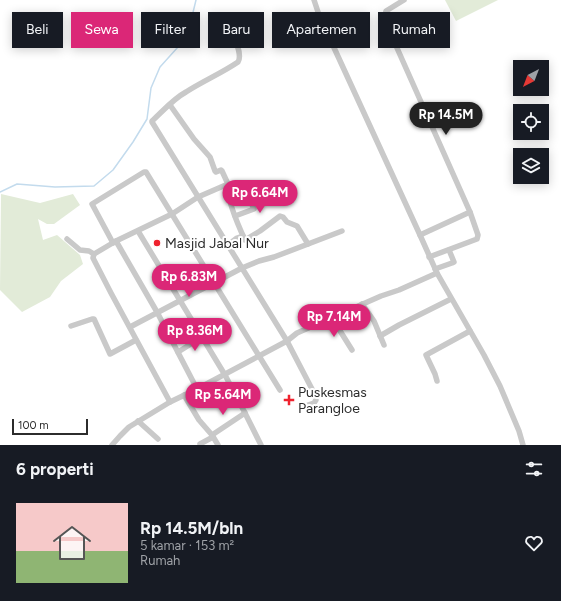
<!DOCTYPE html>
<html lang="id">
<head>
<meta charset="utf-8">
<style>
	:root { --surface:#171b24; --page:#20242c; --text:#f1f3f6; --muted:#9ea1a6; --line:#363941; --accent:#db2777 }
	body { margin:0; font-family:Figtree,sans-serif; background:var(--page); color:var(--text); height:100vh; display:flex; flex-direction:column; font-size:15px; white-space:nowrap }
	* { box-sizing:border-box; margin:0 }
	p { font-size:13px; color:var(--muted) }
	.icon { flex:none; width:22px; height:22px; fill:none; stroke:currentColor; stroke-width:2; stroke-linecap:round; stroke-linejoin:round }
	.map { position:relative; height:445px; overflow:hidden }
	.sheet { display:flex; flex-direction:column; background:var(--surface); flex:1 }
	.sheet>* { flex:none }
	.top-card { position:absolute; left:12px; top:12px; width:537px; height:36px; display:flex; gap:8px }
	.needle { width:26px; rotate:222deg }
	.fabs { position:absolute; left:513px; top:60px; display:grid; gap:8px }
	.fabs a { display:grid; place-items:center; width:36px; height:36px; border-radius:0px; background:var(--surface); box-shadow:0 2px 10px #0003; font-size:20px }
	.scale { position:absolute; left:12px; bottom:10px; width:76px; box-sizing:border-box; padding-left:4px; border:2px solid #2c2c2c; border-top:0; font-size:11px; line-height:14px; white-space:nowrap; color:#2c2c2c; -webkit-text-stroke:3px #fff; paint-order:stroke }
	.price { position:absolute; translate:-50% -34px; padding:0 9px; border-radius:14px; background:var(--accent); color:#fff; font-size:13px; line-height:26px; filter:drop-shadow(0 1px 2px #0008) }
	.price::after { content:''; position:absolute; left:50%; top:24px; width:12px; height:9px; margin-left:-6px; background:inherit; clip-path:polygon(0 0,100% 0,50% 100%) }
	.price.active { background:#222; color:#fff }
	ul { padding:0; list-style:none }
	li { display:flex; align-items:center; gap:12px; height:100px; padding:0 16px }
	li+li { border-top:1px solid var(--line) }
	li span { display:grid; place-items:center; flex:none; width:112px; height:80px; border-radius:0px; color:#555 }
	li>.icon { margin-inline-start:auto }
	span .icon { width:48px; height:48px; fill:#fffc; stroke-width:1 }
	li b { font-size:17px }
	h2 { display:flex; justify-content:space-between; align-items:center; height:48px; padding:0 16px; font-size:17px }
	.pill { padding:0 14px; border-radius:0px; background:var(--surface); box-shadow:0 2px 10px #0003; font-size:14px; line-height:36px }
	.pill.active { background:var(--accent); color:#fff }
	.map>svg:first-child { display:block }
	.green { fill:#e2ebd8 }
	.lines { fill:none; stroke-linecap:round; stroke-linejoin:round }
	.stream { stroke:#c3dbed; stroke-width:1.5 }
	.street { stroke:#c9c9c9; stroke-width:5.5 }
	.poi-dot { fill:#ef222e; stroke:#fff; stroke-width:1.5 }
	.labels { text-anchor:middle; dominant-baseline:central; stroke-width:4; stroke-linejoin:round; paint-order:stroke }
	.poi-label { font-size:14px; fill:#2c2c2c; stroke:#fff; text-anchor:start }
</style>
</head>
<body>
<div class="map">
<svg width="561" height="445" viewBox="0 0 561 445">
	<rect width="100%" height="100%" fill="#fff"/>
	<g class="green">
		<path d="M445,0H498L456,21Z"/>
		<path d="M1,194L40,203L73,194L80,205L54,224H47L38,219L43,240L57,235L80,255L83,264L61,281L50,297L22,312L0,290Z"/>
	</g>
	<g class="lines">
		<path class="stream" d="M0,192L17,184L55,187L94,186L113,170L133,142L147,119L151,88L160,67L187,37L196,0"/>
		<g class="street">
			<path d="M314,0L319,15L420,235L437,273L484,355L500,386L519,431L523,445"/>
			<path d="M404,0L386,11L385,16V21L470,212L420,235"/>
			<path d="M226,20C230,29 244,53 238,62C222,73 203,81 186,92C173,99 163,111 152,121V122L287,341L313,391L316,400L314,403L305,406"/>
			<path d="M170,105L194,139L210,157L215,171L216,172L221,170L222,171L228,184"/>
			<path d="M231,204L248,196L258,188"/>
			<path d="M235,216L254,209L248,196"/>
			<path d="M138,231L225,375L245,413L261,445"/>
			<path d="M67,239L80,250L89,251L94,254"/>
			<path d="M116,241L157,312L197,389"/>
			<path d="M113,243L92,204L144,172H146L280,390"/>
			<path d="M228,245L237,238L243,236"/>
			<path d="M429,257L477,239L478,235L470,212"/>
			<path d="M435,269L452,263L454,262L449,250"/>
			<path d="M362,304L374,321L384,345"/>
			<path d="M332,318L352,350"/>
			<path d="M71,326L92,319H94L110,354L136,340"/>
			<path d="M130,327L242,268L259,261L274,257L342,231"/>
			<path d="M380,336L399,325L451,299"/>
			<path d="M178,352L202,337"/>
			<path d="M437,381L435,374L426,355L470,331"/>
			<path d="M184,395L199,420L212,435L218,445"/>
			<path d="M170,402L111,293L93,258L94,254L116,241L172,214L198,197L228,184C226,197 239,227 245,240L260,231L280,216L283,217L287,222L297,226L308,244"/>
			<path d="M138,421L158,439"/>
			<path d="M212,435L245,413"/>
			<path d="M200,444L213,437"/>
			<path d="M112,445L120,436L129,427L170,402L197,389L287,341L297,333L381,296L399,290L437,273"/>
		</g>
	</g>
	<g class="poi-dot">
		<circle cx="157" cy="243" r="4"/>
		<path d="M287 394h4v4h4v4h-4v4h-4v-4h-4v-4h4z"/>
	</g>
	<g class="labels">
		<g class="poi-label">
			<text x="165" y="243">Masjid Jabal Nur</text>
			<text x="298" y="392">Puskesmas<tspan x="298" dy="16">Parangloe</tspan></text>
		</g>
	</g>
</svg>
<div class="fabs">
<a><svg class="needle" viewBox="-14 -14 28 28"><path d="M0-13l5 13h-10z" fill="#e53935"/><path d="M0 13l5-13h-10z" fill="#9ea1a6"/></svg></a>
<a><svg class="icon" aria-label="locate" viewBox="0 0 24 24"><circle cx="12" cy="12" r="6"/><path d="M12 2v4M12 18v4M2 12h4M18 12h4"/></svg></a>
<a><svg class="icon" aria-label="layers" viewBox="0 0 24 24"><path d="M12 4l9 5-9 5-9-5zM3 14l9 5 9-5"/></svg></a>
</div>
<div class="scale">100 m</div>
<b class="price active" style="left:446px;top:136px">Rp 14.5M</b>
<b class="price" style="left:260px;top:214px">Rp 6.64M</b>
<b class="price" style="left:189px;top:298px">Rp 6.83M</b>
<b class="price" style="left:334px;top:338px">Rp 7.14M</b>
<b class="price" style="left:195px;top:352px">Rp 8.36M</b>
<b class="price" style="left:223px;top:416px">Rp 5.64M</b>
<div class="top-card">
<a class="pill">Beli</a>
<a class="pill active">Sewa</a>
<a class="pill">Filter</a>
<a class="pill">Baru</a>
<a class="pill">Apartemen</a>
<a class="pill">Rumah</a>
</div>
</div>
<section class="sheet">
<h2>6 properti<svg class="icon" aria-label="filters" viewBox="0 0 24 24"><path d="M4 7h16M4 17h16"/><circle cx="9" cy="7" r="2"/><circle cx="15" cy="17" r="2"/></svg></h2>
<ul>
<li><span style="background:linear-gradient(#f6c9c9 60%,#8fb573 0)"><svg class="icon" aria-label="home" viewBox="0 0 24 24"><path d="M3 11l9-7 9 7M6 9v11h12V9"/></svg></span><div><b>Rp 14.5M/bln</b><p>5 kamar · 153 m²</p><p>Rumah</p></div><svg class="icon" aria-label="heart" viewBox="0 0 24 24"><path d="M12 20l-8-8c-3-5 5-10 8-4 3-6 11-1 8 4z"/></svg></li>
</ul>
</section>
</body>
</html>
